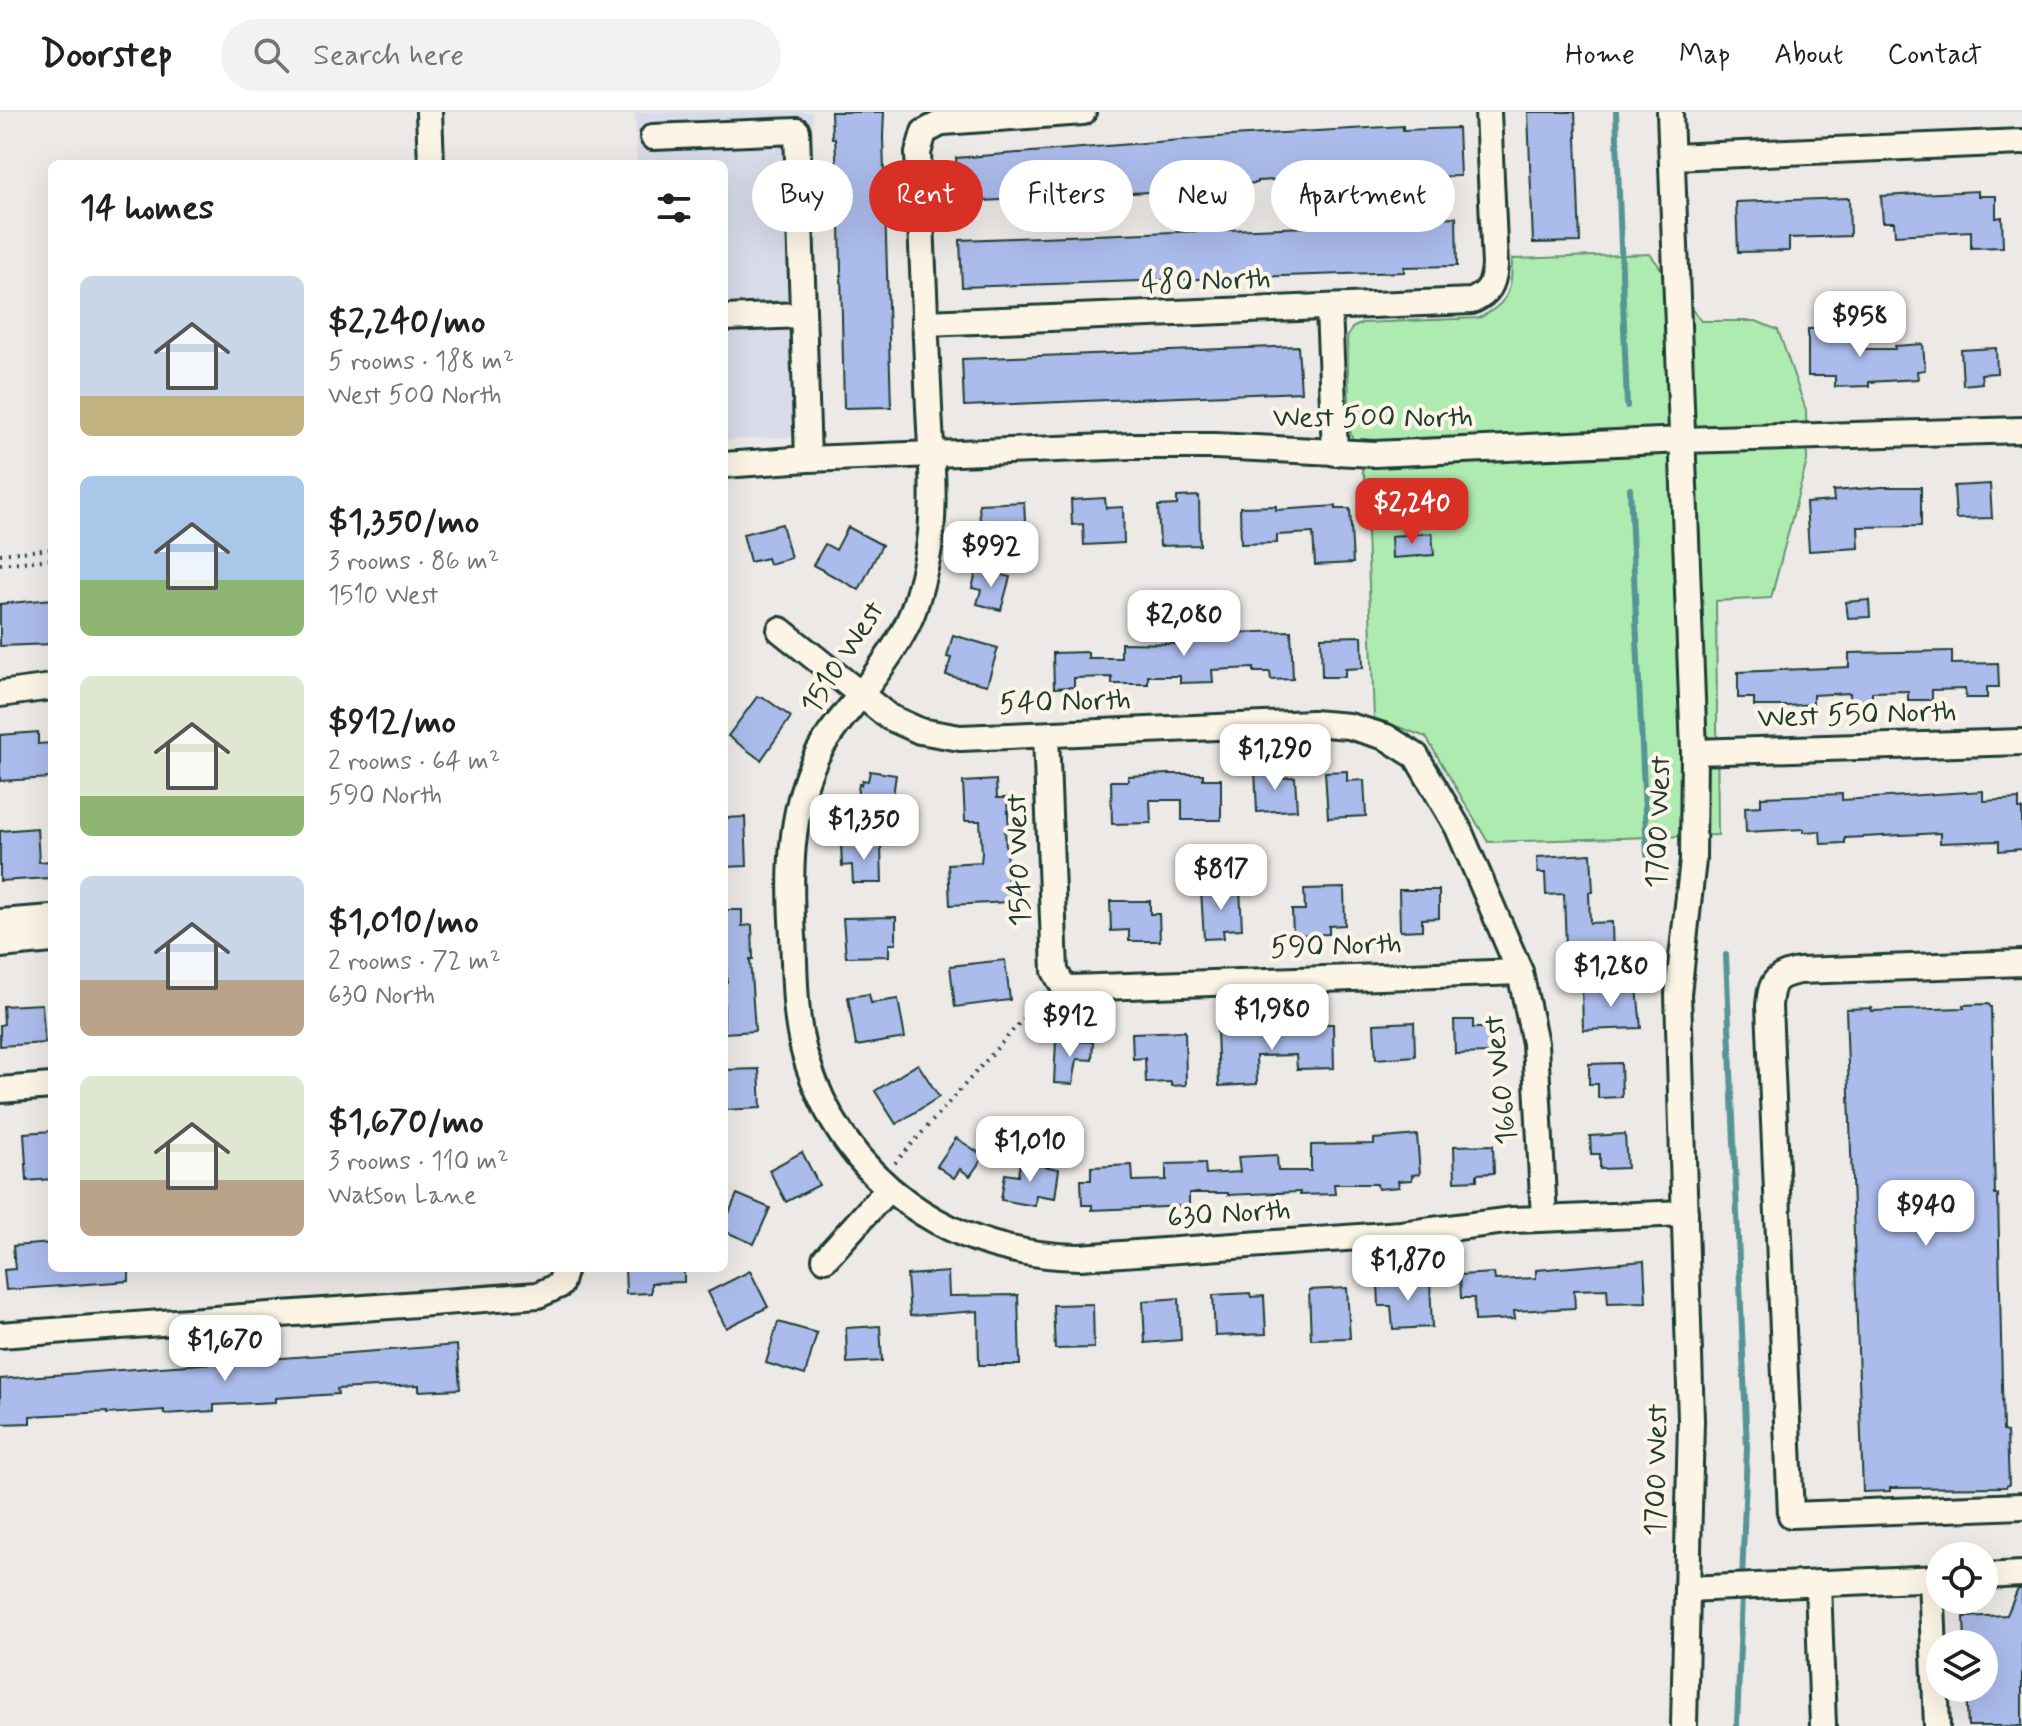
<!DOCTYPE html>
<html lang="en">
<head>
<meta charset="utf-8">
<style>
	:root { --surface:#fff; --page:#f2f2f2; --text:#202124; --muted:#757577; --line:#e0e0e0; --accent:#d93025 }
	body { margin:0; font-family:Mynerve,sans-serif; background:var(--page); color:var(--text); height:100vh; display:flex; flex-direction:column; font-size:30px; white-space:nowrap }
	* { box-sizing:border-box; margin:0 }
	p { font-size:26px; color:var(--muted) }
	.icon { flex:none; width:44px; height:44px; fill:none; stroke:currentColor; stroke-width:2; stroke-linecap:round; stroke-linejoin:round }
	.map { position:relative; flex:1; overflow:hidden }
	.panel { position:absolute; left:48px; top:48px; width:680px; height:1112px; display:flex; flex-direction:column; background:var(--surface); border-radius:12px; box-shadow:0 8px 32px #0002 }
	.panel>* { flex:none }
	.banner { position:absolute; left:752px; top:48px; width:760px; height:72px; display:flex; gap:16px }
	.tools { position:absolute; left:1926px; top:1430px; display:grid; gap:16px }
	.tools a { display:grid; place-items:center; width:72px; height:72px; border-radius:50%; background:var(--surface); box-shadow:0 8px 32px #0002; font-size:40px }
	.price { position:absolute; translate:-50% -68px; padding:0 18px; border-radius:16px; background:#fff; color:#222; font-size:26px; line-height:52px; filter:drop-shadow(0 2px 4px #0008) }
	.price::after { content:''; position:absolute; left:50%; top:48px; width:24px; height:18px; margin-left:-12px; background:inherit; clip-path:polygon(0 0,100% 0,50% 100%) }
	.price.on { background:var(--accent); color:#fff }
	ul { padding:0; list-style:none }
	li { display:flex; align-items:center; gap:24px; height:200px; padding:0 32px }
	li span { display:grid; place-items:center; flex:none; width:224px; height:160px; border-radius:12px; color:#555 }
	li>.icon { margin-inline-start:auto }
	span .icon { width:96px; height:96px; fill:#fffc; stroke-width:1 }
	li b { font-size:34px }
	h2 { display:flex; justify-content:space-between; align-items:center; height:96px; padding:0 32px; font-size:34px }
	.pill { padding:0 28px; border-radius:36px; background:var(--surface); box-shadow:0 8px 32px #0002; font-size:28px; line-height:72px }
	.pill.on { background:var(--accent); color:#fff }
	header { display:flex; align-items:center; gap:48px; box-sizing:border-box; height:112px; padding:0 40px; background:var(--surface); border-bottom:2px solid var(--line) }
	header strong { font-size:38px }
	nav { display:flex; gap:44px; margin-inline-start:auto; font-size:28px }
	.search { width:560px; height:72px; background:var(--page); display:flex; align-items:center; gap:20px; box-sizing:border-box; padding:0 28px; border-radius:44px; color:var(--muted); font-size:30px }
	.map>svg:first-child { display:block }
	.built { fill:#d8dbe8 }
	.green { fill:#aeebb1; stroke:#669472; stroke-width:2 }
	.lines { fill:none; stroke-linecap:round; stroke-linejoin:round }
	.stream { stroke:#579495; stroke-width:6 }
	.building { fill:#abbbeb; stroke:#1f3d34; stroke-width:2 }
	.minor-casing { stroke:#1f3d34; stroke-width:30 }
	.path { stroke:#1f3d34; stroke-width:4; stroke-dasharray:2 6; stroke-linecap:butt }
	.minor { stroke:#fcf5e5; stroke-width:24 }
	.labels { text-anchor:middle; dominant-baseline:central; stroke-width:8; stroke-linejoin:round; paint-order:stroke }
	.street-label { font-size:30px; fill:#1f3d34; stroke:#fcf5e5 }
</style>
</head>
<body>
<header>
<strong>Doorstep</strong>
<div class="search"><svg class="icon" aria-label="search" viewBox="0 0 24 24"><circle cx="10" cy="10" r="6"/><path d="M15 15l6 6"/></svg>Search here</div>
<nav><a>Home</a><a>Map</a><a>About</a><a>Contact</a></nav>
</header>
<div class="map">
<svg width="2022" height="1614" viewBox="0 0 2022 1614">
	<rect width="100%" height="100%" fill="#ece9e6"/>
	<filter id="ink" filterUnits="userSpaceOnUse"><feTurbulence type="fractalNoise" baseFrequency=".0125" numOctaves="2"/><feDisplacementMap in="SourceGraphic" scale="16" xChannelSelector="R" yChannelSelector="G"/><feConvolveMatrix kernelMatrix="1 2 1 2 8 2 1 2 1" color-interpolation-filters="sRGB"/></filter>
	<g filter="url(#ink)">
		<path class="built" d="M635,0H812L822,323L724,328V52H637Z"/>
		<path class="green" d="M1650,142L1701,209H1756L1778,218L1806,298L1807,349L1771,486L1716,489L1718,723L1488,730L1426,625L1374,606L1365,367L1350,319L1347,226L1352,216L1362,211L1479,206C1509,191 1512,179 1512,147Z"/>
		<g class="lines">
			<g class="stream">
				<path d="M1616,0L1627,294"/>
				<path d="M1630,377L1647,743"/>
				<path d="M1726,843L1747,1336L1742,1470"/>
				<path d="M1737,1614L1742,1482"/>
			</g>
		</g>
		<g class="building">
			<path d="M831,0H884L883,25L891,295L844,296L840,115L835,26H832Z"/>
			<path d="M1528,0H1575L1580,130L1533,131Z"/>
			<path d="M1403,14V18L1458,16L1460,64L1420,65V60L1257,69V71L1168,76V79L983,89V93L959,95L956,46L1231,24Z"/>
			<path d="M1978,79V84H1996V106L2002,105L2003,135L1971,136V119L1895,123L1894,110H1883L1881,84Z"/>
			<path d="M1849,86L1850,124L1789,126V139L1738,140L1736,90Z"/>
			<path d="M1456,105L1457,154L1404,155V160L962,175L960,128L1418,111V106Z"/>
			<path d="M1856,216V237H1895V234L1923,232L1925,258L1917,259L1918,267L1869,270V274L1835,275V264H1808V217Z"/>
			<path d="M1298,234L1301,280L964,294L962,247Z"/>
			<path d="M1996,236L1997,261L1981,262L1982,271L1963,273L1961,238Z"/>
			<path d="M1990,372L1992,406L1956,407L1954,374Z"/>
			<path d="M1882,375H1921V414L1858,415L1859,436L1809,439L1806,391L1834,389L1833,379Z"/>
			<path d="M1199,384L1200,433L1160,434L1158,394L1177,393V385Z"/>
			<path d="M1105,386L1106,396L1123,395L1124,431L1084,433L1083,412L1072,413L1071,388Z"/>
			<path d="M1024,390L1026,427L988,429L987,409H980L979,392Z"/>
			<path d="M1276,394V398L1336,394V397H1350L1353,451L1315,453L1313,421L1277,423V431L1241,432L1240,395Z"/>
			<path d="M782,412L791,446L769,452L767,446L750,450L743,422Z"/>
			<path d="M848,415L882,433L859,478L813,453L825,432L836,438Z"/>
			<path d="M1432,421L1434,443L1392,446L1391,424Z"/>
			<path d="M977,457L1010,465L1001,498L977,492L981,478L972,476Z"/>
			<path d="M52,487V532L0,534V492Z"/>
			<path d="M1869,488L1870,505L1848,506L1846,490Z"/>
			<path d="M1229,513V521L1291,519L1293,567L1271,568L1270,560H1254V556L1212,558L1213,570L1180,571V564H1148V572H1112V565L1074,566V575L1054,576L1053,541L1088,540V546H1121V531L1189,532V514Z"/>
			<path d="M953,523L998,536L987,573L946,563L951,546L947,545Z"/>
			<path d="M1362,524L1363,556L1345,557V565H1322L1321,525Z"/>
			<path d="M1952,539V552L1998,551L1999,575H1987V586H1966L1965,577L1932,578V588H1908V579L1872,580V590L1850,591V581L1813,583V592L1787,594H1754V586H1738V560L1849,555V541Z"/>
			<path d="M757,585H763L791,605L761,648L728,624Z"/>
			<path d="M38,620V632L52,631V666L0,669V623Z"/>
			<path d="M1277,657L1278,666L1295,665L1297,698L1257,700L1255,658Z"/>
			<path d="M870,659L896,663L891,697L856,692L859,672L861,673L862,668L868,669Z"/>
			<path d="M1347,659V669L1364,668L1366,704L1328,706L1325,660Z"/>
			<path d="M1168,662H1203V667H1221V708H1182V688H1150L1151,711L1112,712L1111,669H1128V664Z"/>
			<path d="M996,668L997,686H1007L1009,718H1005L1009,790L950,793L948,752L981,750L982,741L980,709H965L963,670Z"/>
			<path d="M1983,679V689L2019,687V697H2022V737L1999,739V729L1940,731V721L1845,726V731L1821,732L1820,719L1804,720V717L1746,720L1745,695L1761,694V685L1842,682V688Z"/>
			<path d="M745,705L747,754L724,755V706Z"/>
			<path d="M37,716L39,750L49,749L50,766L0,769V719Z"/>
			<path d="M881,732L882,771H853L852,753L842,754L841,733Z"/>
			<path d="M1591,742L1593,780H1589L1590,811L1612,810L1613,848L1570,849V834H1566L1564,782L1546,783L1545,761H1538L1537,745Z"/>
			<path d="M1240,776L1242,817L1223,818L1224,826L1204,827L1201,779Z"/>
			<path d="M1344,776L1345,813L1329,814V822L1293,823L1292,798H1305L1304,777Z"/>
			<path d="M1399,778H1439V806L1422,807V818L1400,819Z"/>
			<path d="M1110,789H1150V802H1159L1160,829H1129V818L1111,819Z"/>
			<path d="M724,798H742V814L752,813L753,847H750L755,919L724,921V871L727,870Z"/>
			<path d="M896,805V832H889V844L846,845L843,806Z"/>
			<path d="M1005,848L1010,888L955,895L950,854Z"/>
			<path d="M1637,876L1641,916L1583,918L1582,878Z"/>
			<path d="M869,882L871,891L898,887L905,926L856,934L848,885Z"/>
			<path d="M42,892L45,931L0,934V913L4,912L3,894Z"/>
			<path d="M1988,892L1991,895L1995,1083H1998L2003,1319L2007,1320L2009,1372L2006,1375L1890,1376V1379L1863,1380L1846,897L1872,896L1871,899L1964,896L1963,893Z"/>
			<path d="M1454,908H1473V916H1489L1490,941L1455,942Z"/>
			<path d="M1414,910L1415,944L1376,947L1374,912Z"/>
			<path d="M1314,912H1333L1334,956L1297,957L1296,943L1256,944L1257,972L1219,974L1217,917L1237,916V924L1314,918Z"/>
			<path d="M1185,919L1186,973L1171,974V970L1146,971L1145,946L1133,947L1132,921Z"/>
			<path d="M1056,928L1093,930L1092,948L1077,947L1073,972L1054,971Z"/>
			<path d="M1621,951L1622,985L1598,986V972H1589V952Z"/>
			<path d="M918,952L939,985L896,1012L875,979Z"/>
			<path d="M759,957L761,996L724,998V958Z"/>
			<path d="M52,1019V1067L27,1069L24,1021Z"/>
			<path d="M1625,1022L1627,1056L1600,1057V1042H1591L1590,1024Z"/>
			<path d="M1417,1023L1420,1062L1412,1063V1068L1398,1069L1399,1075L1378,1077L1377,1072H1334L1335,1082L1300,1083V1080L1228,1083V1081H1189V1094L1092,1098V1093H1082L1081,1068H1091V1055L1132,1053L1133,1069L1166,1068V1052L1205,1051L1206,1062L1240,1060L1238,1045L1277,1043L1278,1059H1311V1033L1374,1032V1027Z"/>
			<path d="M956,1026L984,1044L970,1064L960,1057L954,1066L937,1054Z"/>
			<path d="M1493,1033L1494,1061L1477,1062V1068L1455,1069L1454,1034Z"/>
			<path d="M802,1040L819,1073L786,1090L769,1058Z"/>
			<path d="M1020,1050L1059,1057L1055,1086L1036,1083L1035,1094L1001,1088L1005,1062L1018,1064Z"/>
			<path d="M737,1082L770,1096L754,1132L724,1119V1113Z"/>
			<path d="M52,1131V1156H129V1169L6,1178L4,1158L15,1157L13,1134Z"/>
			<path d="M1644,1149L1646,1190L1608,1191L1607,1177L1574,1178L1575,1196L1514,1199L1515,1207L1475,1209L1474,1186H1461L1460,1163L1494,1161L1495,1168L1536,1166V1158Z"/>
			<path d="M625,1156H684V1170L651,1171V1181L626,1182Z"/>
			<path d="M750,1159L768,1195L726,1216L708,1180Z"/>
			<path d="M948,1160L949,1184L1018,1183L1020,1253H979L978,1199L910,1204L907,1163Z"/>
			<path d="M1430,1168L1432,1215L1393,1217L1391,1194H1379L1378,1171Z"/>
			<path d="M1347,1176L1350,1226L1311,1227L1309,1178Z"/>
			<path d="M1250,1181L1251,1185L1264,1184L1266,1222L1215,1224L1213,1183Z"/>
			<path d="M1179,1186L1181,1228L1145,1231L1143,1189Z"/>
			<path d="M1093,1192L1094,1236L1055,1237L1053,1193Z"/>
			<path d="M778,1210L817,1221L805,1263L766,1251Z"/>
			<path d="M880,1214L882,1249L847,1251L846,1216Z"/>
			<path d="M457,1233L460,1277L419,1279V1273L337,1277L338,1282L275,1286V1290L214,1293V1299L164,1302V1298L107,1302V1300L30,1304V1311L0,1312V1267Z"/>
			<path d="M2018,1477H2022V1614H1968L1966,1576H1984V1532H1965L1964,1505L2007,1503Z"/>
		</g>
		<g class="lines">
			<defs>
				<g id="minor">
					<path d="M429,0L431,52"/>
					<path d="M1083,0L943,10L924,20L918,41C922,126 925,211 929,296C931,342 937,403 927,447C923,465 918,487 911,504C900,531 879,558 862,581C846,602 827,622 816,645C789,700 789,766 793,825C795,864 794,905 805,943C843,1070 949,1143 1080,1145L1401,1122L1513,1108L1685,1101"/>
					<path d="M1670,0L1694,640L1693,748L1678,882L1691,1308L1684,1614"/>
					<path d="M653,25L797,19L808,347"/>
					<path d="M1672,45L2022,30"/>
					<path d="M1329,197L1335,341"/>
					<path d="M724,206L802,203"/>
					<path d="M925,211L1472,189C1489,181 1493,173 1495,154L1488,0"/>
					<path d="M724,353L808,347L1132,334H1215L1374,342L1683,328L2022,318"/>
					<path d="M780,518L889,605L920,619L960,626L1312,611L1349,614L1386,625L1416,644L1458,716L1520,860L1535,931L1544,1106"/>
					<path d="M0,582L52,575"/>
					<path d="M1046,623L1055,859L1063,874L1071,876L1520,860"/>
					<path d="M1694,640L2022,630"/>
					<path d="M0,810L52,806"/>
					<path d="M0,833L52,828"/>
					<path d="M2022,851L1799,859C1774,864 1771,870 1769,894L1791,1403L2022,1394"/>
					<path d="M0,978L52,974"/>
					<path d="M825,1147L888,1077"/>
					<path d="M0,1223L538,1183L560,1173L565,1156"/>
					<path d="M1984,1464L2022,1462"/>
					<path d="M1931,1466L1937,1614"/>
					<path d="M1818,1471L1823,1614"/>
					<path d="M1687,1477L1940,1466"/>
				</g>
			</defs>
			<use href="#minor" class="minor-casing"/>
			<g class="path">
				<path d="M0,442L52,437"/>
				<path d="M0,452L52,447"/>
				<path d="M895,1051L1040,888"/>
			</g>
			<use href="#minor" class="minor"/>
		</g>
	</g>
	<g class="labels">
		<g class="street-label">
			<text transform="translate(1206 169) rotate(-2)">480 North</text>
			<text x="1373" y="305">West 500 North</text>
			<text transform="translate(843 546) rotate(-57)">1510 West</text>
			<text transform="translate(1065 590) rotate(-2)">540 North</text>
			<text transform="translate(1857 603) rotate(-2)">West 550 North</text>
			<text transform="translate(1659 710) rotate(-88)">1700 West</text>
			<text transform="translate(1019 748) rotate(-92)">1540 West</text>
			<text transform="translate(1336 834) rotate(-2)">590 North</text>
			<text transform="translate(1501 968) rotate(-96)">1660 West</text>
			<text transform="translate(1229 1102) rotate(-4)">630 North</text>
			<text transform="translate(1657 1358) rotate(-89)">1700 West</text>
		</g>
	</g>
</svg>
<div class="tools">
<a><svg class="icon" aria-label="locate" viewBox="0 0 24 24"><circle cx="12" cy="12" r="6"/><path d="M12 2v4M12 18v4M2 12h4M18 12h4"/></svg></a>
<a><svg class="icon" aria-label="layers" viewBox="0 0 24 24"><path d="M12 4l9 5-9 5-9-5zM3 14l9 5 9-5"/></svg></a>
</div>
<b class="price" style="left:1860px;top:247px">$958</b>
<b class="price on" style="left:1412px;top:434px">$2,240</b>
<b class="price" style="left:991px;top:477px">$992</b>
<b class="price" style="left:1184px;top:546px">$2,080</b>
<b class="price" style="left:1275px;top:680px">$1,290</b>
<b class="price" style="left:864px;top:750px">$1,350</b>
<b class="price" style="left:1221px;top:800px">$817</b>
<b class="price" style="left:1611px;top:897px">$1,280</b>
<b class="price" style="left:1272px;top:940px">$1,980</b>
<b class="price" style="left:1070px;top:947px">$912</b>
<b class="price" style="left:1030px;top:1072px">$1,010</b>
<b class="price" style="left:1926px;top:1136px">$940</b>
<b class="price" style="left:1408px;top:1191px">$1,870</b>
<b class="price" style="left:225px;top:1271px">$1,670</b>
<div class="banner">
<a class="pill">Buy</a>
<a class="pill on">Rent</a>
<a class="pill">Filters</a>
<a class="pill">New</a>
<a class="pill">Apartment</a>
</div>
<section class="panel">
<h2>14 homes<svg class="icon" aria-label="filters" viewBox="0 0 24 24"><path d="M4 7h16M4 17h16"/><circle cx="9" cy="7" r="2"/><circle cx="15" cy="17" r="2"/></svg></h2>
<ul>
<li><span style="background:linear-gradient(#c9d6e8 75%,#c2b280 0)"><svg class="icon" aria-label="home" viewBox="0 0 24 24"><path d="M3 11l9-7 9 7M6 9v11h12V9"/></svg></span><div><b>$2,240/mo</b><p>5 rooms · 188 m²</p><p>West 500 North</p></div></li>
<li><span style="background:linear-gradient(#a9c7e8 65%,#8fb573 0)"><svg class="icon" aria-label="home" viewBox="0 0 24 24"><path d="M3 11l9-7 9 7M6 9v11h12V9"/></svg></span><div><b>$1,350/mo</b><p>3 rooms · 86 m²</p><p>1510 West</p></div></li>
<li><span style="background:linear-gradient(#dfe7d0 75%,#8fb573 0)"><svg class="icon" aria-label="home" viewBox="0 0 24 24"><path d="M3 11l9-7 9 7M6 9v11h12V9"/></svg></span><div><b>$912/mo</b><p>2 rooms · 64 m²</p><p>590 North</p></div></li>
<li><span style="background:linear-gradient(#c9d6e8 65%,#b9a48a 0)"><svg class="icon" aria-label="home" viewBox="0 0 24 24"><path d="M3 11l9-7 9 7M6 9v11h12V9"/></svg></span><div><b>$1,010/mo</b><p>2 rooms · 72 m²</p><p>630 North</p></div></li>
<li><span style="background:linear-gradient(#dfe7d0 65%,#b9a48a 0)"><svg class="icon" aria-label="home" viewBox="0 0 24 24"><path d="M3 11l9-7 9 7M6 9v11h12V9"/></svg></span><div><b>$1,670/mo</b><p>3 rooms · 110 m²</p><p>Watson Lane</p></div></li>
</ul>
</section>
</div>
</body>
</html>
